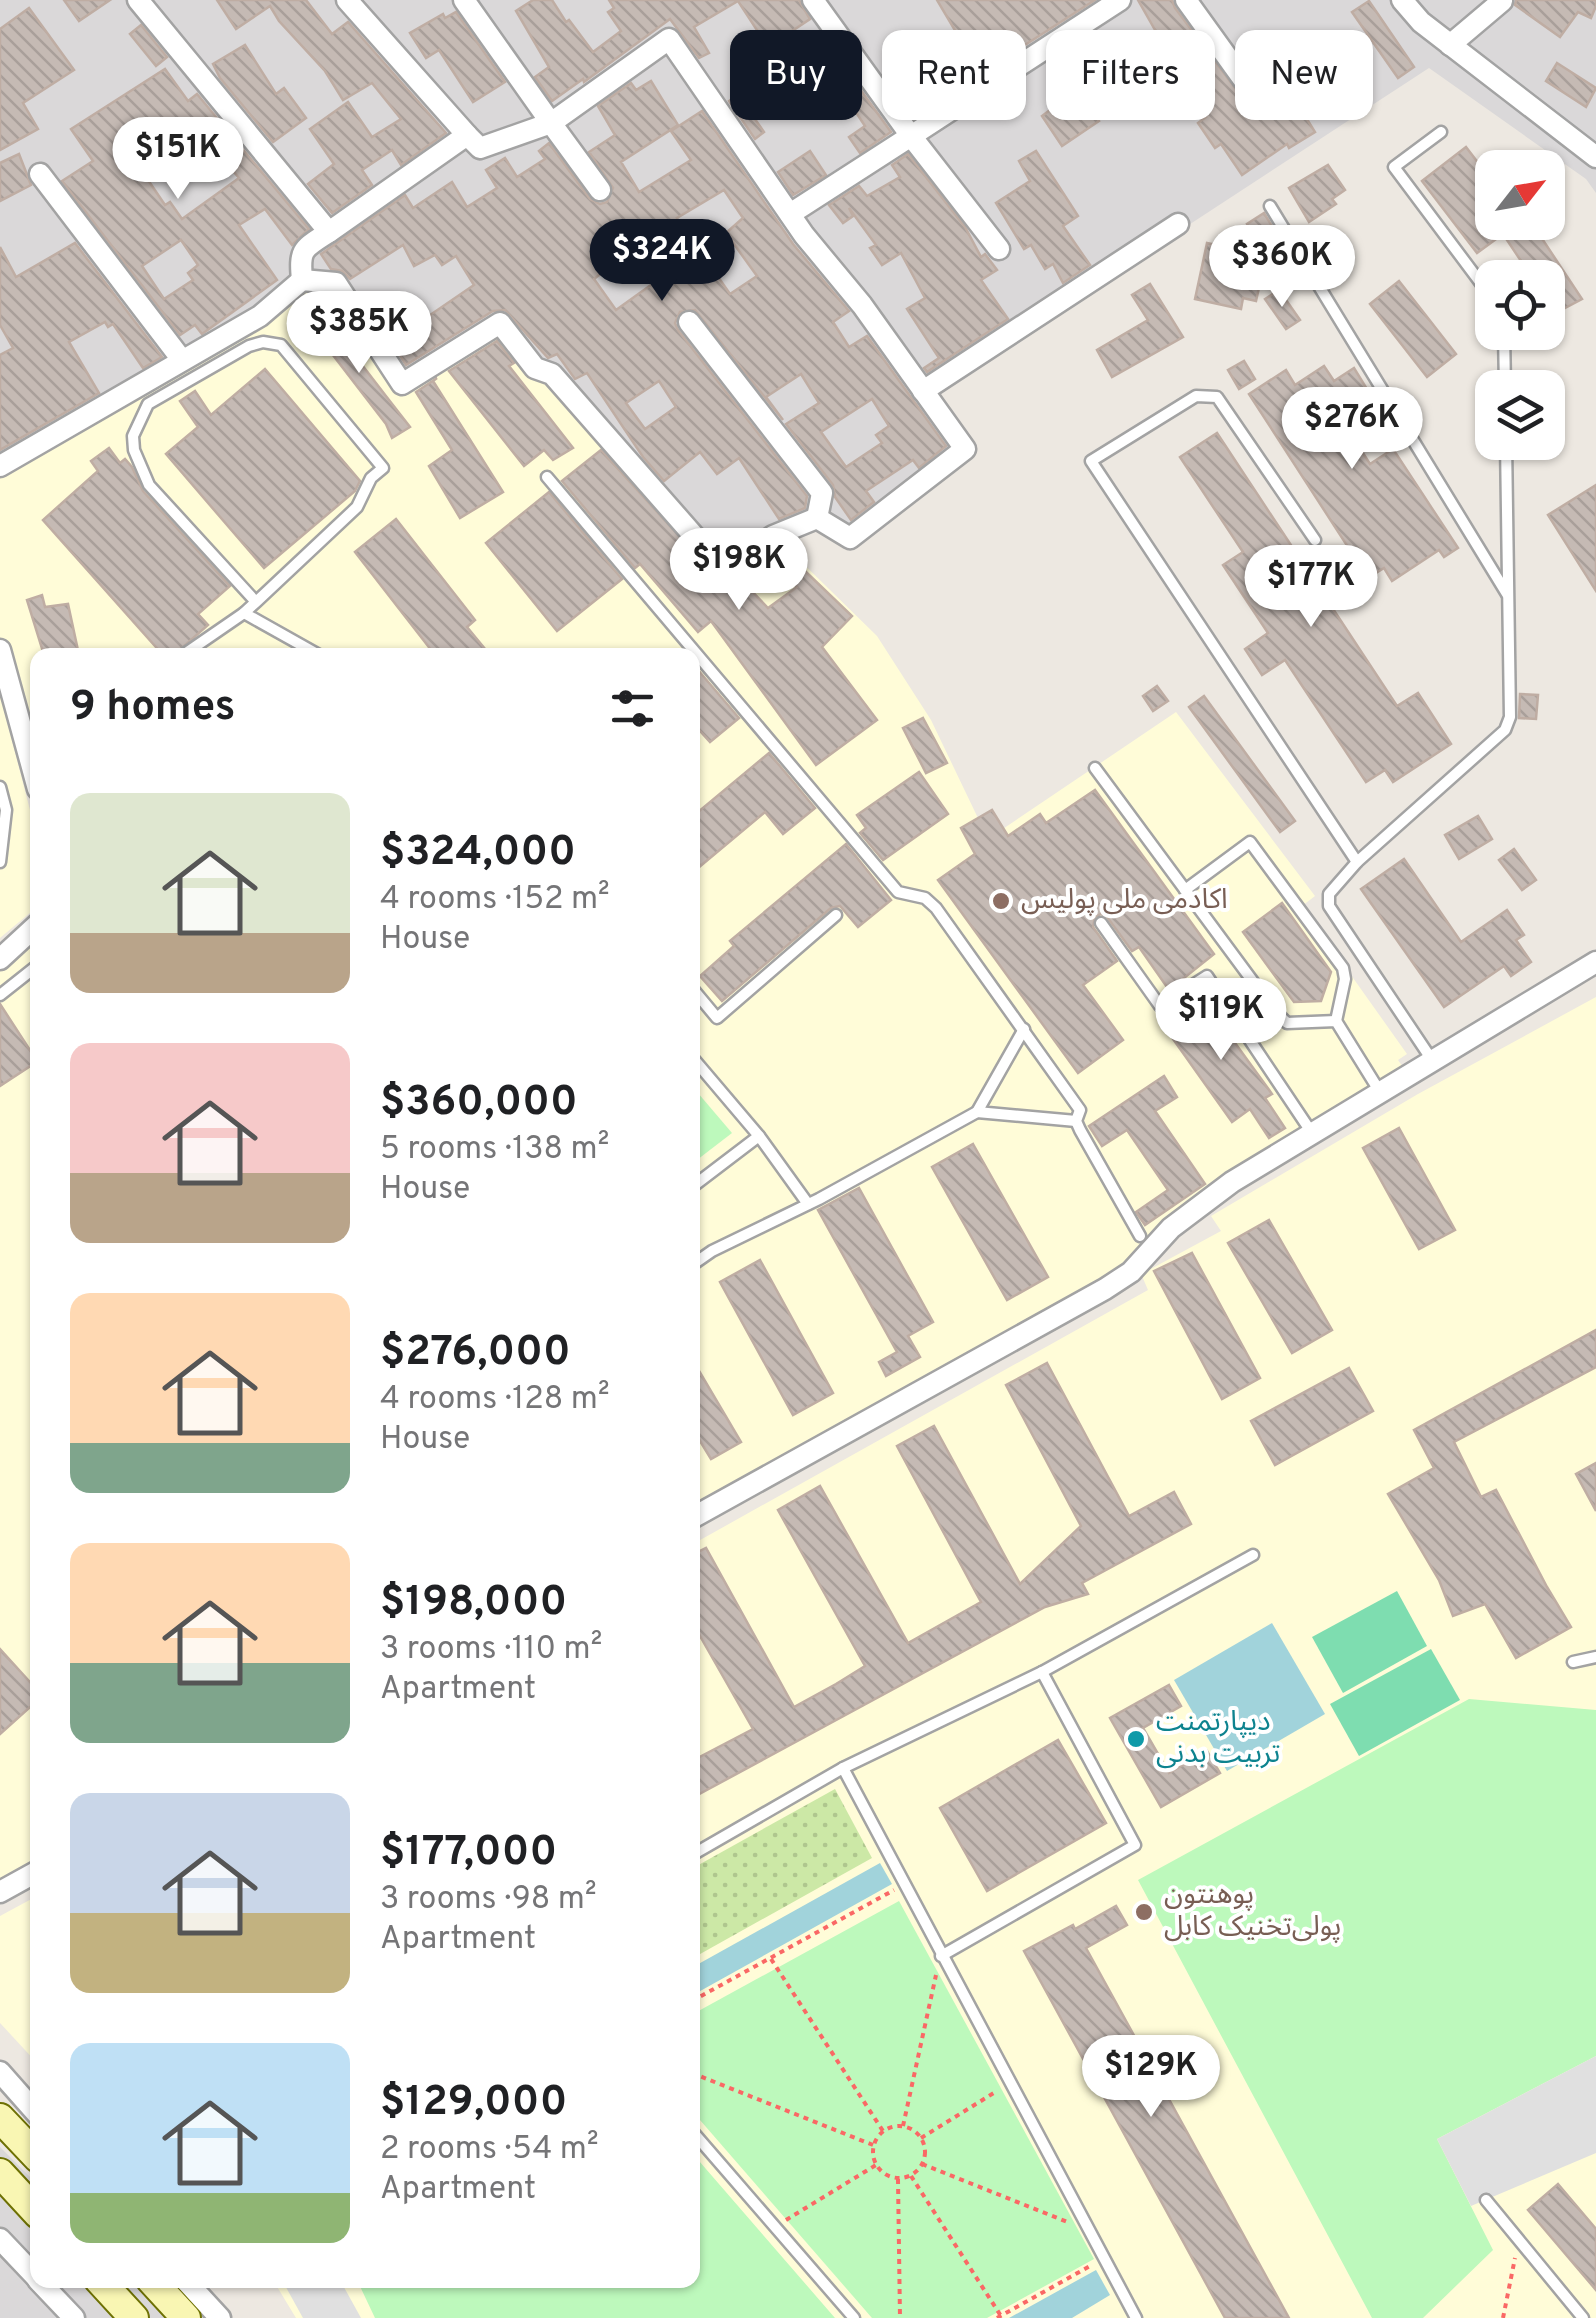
<!DOCTYPE html>
<html lang="en">
<head>
<meta charset="utf-8">
<style>
	:root { --surface:#fff; --page:#f2f2f2; --text:#202124; --muted:#757577; --accent:#111827 }
	body { margin:0; font-family:Overpass,"Noto Sans Arabic",sans-serif; background:var(--page); color:var(--text); height:100vh; display:flex; flex-direction:column; font-size:38px; white-space:nowrap }
	* { box-sizing:border-box; margin:0 }
	p { font-size:32px; color:var(--muted) }
	.icon { flex:none; width:55px; height:55px; fill:none; stroke:currentColor; stroke-width:2; stroke-linecap:round; stroke-linejoin:round }
	.map { position:relative; flex:1; overflow:hidden }
	.drawer { position:absolute; left:30px; top:648px; width:670px; height:1640px; display:flex; flex-direction:column; background:var(--surface); border-radius:20px; box-shadow:0 2px 8px #0004 }
	.drawer>* { flex:none }
	.banner { position:absolute; left:730px; top:30px; width:715px; height:90px; display:flex; gap:20px }
	.needle { width:65px; rotate:59deg }
	.fabs { position:absolute; left:1475px; top:150px; display:grid; gap:20px }
	.fabs a { display:grid; place-items:center; width:90px; height:90px; border-radius:20px; background:var(--surface); box-shadow:0 2px 8px #0004; font-size:50px }
	.price { position:absolute; translate:-50% -85px; padding:0 22px; border-radius:35px; background:#fff; color:#222; font-size:32px; line-height:65px; filter:drop-shadow(0 2px 5px #0008) }
	.price::after { content:''; position:absolute; left:50%; top:60px; width:30px; height:22px; margin-left:-15px; background:inherit; clip-path:polygon(0 0,100% 0,50% 100%) }
	.price.selected { background:var(--accent); color:#fff }
	ul { padding:0; list-style:none }
	li { display:flex; align-items:center; gap:30px; height:250px; padding:0 40px }
	li span { display:grid; place-items:center; flex:none; width:280px; height:200px; border-radius:20px; color:#555 }
	li>.icon { margin-inline-start:auto }
	span .icon { width:120px; height:120px; fill:#fffc; stroke-width:1 }
	li b { font-size:42px }
	h2 { display:flex; justify-content:space-between; align-items:center; height:120px; padding:0 40px; font-size:42px }
	.chip { padding:0 35px; border-radius:20px; background:var(--surface); box-shadow:0 2px 8px #0004; font-size:35px; line-height:90px }
	.chip.selected { background:var(--accent); color:#fff }
	.map>svg:first-child { display:block }
	.residential { fill:#dad8d9 }
	.education { fill:#fffcd8 }
	.grass { fill:url(#grass-dots) }
	.park { fill:#bdf9bc }
	.pitch { fill:#7eddb0 }
	.parking { fill:#e0e0e0 }
	.water { fill:#a1d3db }
	.building { fill:url(#building-back-hatch); stroke:#bfada3; stroke-width:2.5; fill-rule:evenodd }
	.lines { fill:none; stroke-linecap:round; stroke-linejoin:round }
	.lane-casing { stroke:#a3a3a3; stroke-width:15 }
	.street-casing { stroke:#a3a3a3; stroke-width:25 }
	.secondary-casing { stroke:#6e7104; stroke-width:32 }
	.path { stroke:#fa6865; stroke-width:4; stroke-dasharray:5 5; stroke-linecap:butt }
	.lane { stroke:#fff; stroke-width:10 }
	.street { stroke:#fff; stroke-width:20 }
	.secondary { stroke:#f9f6b3; stroke-width:28 }
	.education-dot { fill:#8d6e63; stroke:#fff; stroke-width:4 }
	.culture-dot { fill:#0f9aa8; stroke:#fff; stroke-width:4 }
	.labels { text-anchor:middle; dominant-baseline:central; stroke-width:8; stroke-linejoin:round; paint-order:stroke }
	.education-label { font-size:28px; fill:#785e54; stroke:#fff; text-anchor:start }
	.culture-label { font-size:28px; fill:#0d838f; stroke:#fff; text-anchor:start }
</style>
</head>
<body>
<div class="map">
<svg width="1596" height="2318" viewBox="0 0 1596 2318">
	<defs>
		<pattern id="grass-dots" width="8" height="8" patternUnits="userSpaceOnUse" patternTransform="scale(2.5)"><rect width="8" height="8" fill="#cce8a6"/><path d="M2 2h.1M6 6h.1" fill="none" stroke="#afc68e" stroke-width="1.8" stroke-linecap="round"/></pattern>
		<pattern id="building-back-hatch" width="6" height="6" patternUnits="userSpaceOnUse" patternTransform="scale(2.5)"><rect width="6" height="6" fill="#c5bab4"/><path d="M-1 5l2 2M0 0l6 6M5-1l2 2" fill="none" stroke="#a99f9a"/></pattern>
	</defs>
	<rect width="100%" height="100%" fill="#ede8e1"/>
	<g class="residential">
		<path d="M0,0H1596V193L1586,179L1429,68L1181,230L923,390L965,449L850,538L817,518L734,565L402,384L0,466Z"/>
		<path d="M0,2147L37,2184L38,2280H134L172,2318H0Z"/>
	</g>
	<g class="education">
		<path d="M336,283L402,384L500,323L716,561L781,542L877,636L931,720L988,839L1176,712L1315,896L1302,906L1407,1054L1398,1060L1409,1076L1232,1182L1131,1272L693,1518L692,655H38L37,789L0,650V466L294,288Z"/>
		<path d="M0,694L38,841L37,907L0,938Z"/>
		<path d="M37,924L38,1871L0,1892V959Z"/>
		<path d="M1596,997V2318H296L273,2280H692L693,1544L1148,1290L1142,1276L1147,1271L1221,1231L1211,1216L1418,1094Z"/>
		<path d="M37,1896V2063L0,2023V1916Z"/>
	</g>
	<path class="grass" d="M835,1789L872,1858L693,1958V1868Z"/>
	<g class="park">
		<path d="M692,1086L732,1133L693,1163H692Z"/>
		<path d="M1469,1699L1596,1710V2056L1437,2139L1493,2250L1423,2318H1372L1138,1880Z"/>
		<path d="M899,1901L1094,2259L987,2318H872L693,2112V2014Z"/>
		<path d="M693,2154L835,2318H375L357,2280H692Z"/>
	</g>
	<g class="pitch">
		<path d="M1397,1591L1427,1646L1343,1693L1312,1637Z"/>
		<path d="M1431,1649L1460,1700L1359,1756L1330,1704Z"/>
	</g>
	<g class="parking">
		<path d="M1596,2056V2153L1471,2206L1437,2139Z"/>
		<path d="M282,2280H340L361,2318H303Z"/>
	</g>
	<g class="water">
		<path d="M1272,1623L1325,1714L1227,1771L1174,1680Z"/>
		<path d="M880,1863L892,1884L693,1995V1967Z"/>
		<path d="M1096,2270L1110,2295L1072,2318H1009Z"/>
	</g>
	<g class="building">
		<path d="M64,0H110L79,21Z"/>
		<path d="M217,0H306L332,34L348,22L446,133L401,165L392,150L362,170L372,185L332,213L308,184L334,164L310,129L348,102L372,137L401,119L372,83L343,100L325,71L279,21L270,6L236,29Z"/>
		<path d="M533,0H552L566,22L569,20L593,52L621,31L608,12L614,8L609,0H799L810,19L768,47L738,1L694,27L709,53L699,58L670,19L584,82L583,79L552,101L535,77L549,67L516,11Z"/>
		<path d="M937,0H1095L1014,52L1012,50L986,66L976,50L969,54Z"/>
		<path d="M1138,0H1172L1175,8L1238,92L1250,91L1256,76L1280,64L1289,80L1284,82L1315,132L1289,148L1287,144L1242,175L1221,144L1215,148L1198,123L1206,117L1173,69L1141,89L1135,78L1115,91L1104,74L1159,37Z"/>
		<path d="M1516,0H1596V6L1591,18L1578,12L1560,37L1515,5Z"/>
		<path d="M1369,1L1414,67L1398,78L1352,12Z"/>
		<path d="M29,8L74,70L23,103L38,129L0,150V29Z"/>
		<path d="M456,12L505,82L473,102L439,50L426,58L410,33L443,14L445,18Z"/>
		<path d="M141,25L167,57L156,66L130,34Z"/>
		<path d="M245,45L276,94L284,88L306,118L273,142L220,78L213,64Z"/>
		<path d="M839,60L891,132L860,153L849,137L865,126L838,85L816,98L806,81Z"/>
		<path d="M1557,63L1596,88L1586,107L1546,81Z"/>
		<path d="M165,69L188,101L197,94L309,229L292,245L265,209L239,225L277,280L202,334L195,325L180,335L62,181L93,161L71,129ZM216,151L239,178L182,219L170,202L165,205L148,180L186,156L191,165ZM181,240L198,265L188,273L193,280L164,299L142,266Z"/>
		<path d="M651,81L678,125L621,162L639,192L691,160L671,131L702,111L793,244L849,311L833,322L849,347L867,336L946,446L919,468L913,460L866,491L874,502L851,520L835,497L833,485L786,424L819,403L801,374L766,397L783,420L695,310L680,312L675,323L678,330L807,496L805,508L779,519L739,458L717,474L700,452L664,481L643,457L587,373L575,379L557,354L548,358L505,310L493,311L406,365L388,337L415,320L417,324L474,285L456,256L442,265L435,255L414,266L403,245L350,279L342,271L331,269L321,254L405,195L413,208L452,182L467,207L497,188L486,170L505,158L517,177L545,159L539,151L549,143L590,199L600,204L607,202L613,188L589,152L615,135L598,106L631,83L636,90ZM724,190L743,218L726,233L757,276L730,294L677,218ZM644,235L669,272L616,310L594,279L608,268L604,262ZM659,381L676,407L645,429L626,403ZM872,399L889,426L876,435L882,443L846,467L821,432Z"/>
		<path d="M1075,91L1099,121L1062,146L1042,116Z"/>
		<path d="M738,95L764,132L755,139L729,101Z"/>
		<path d="M1466,147L1492,181V222H1531L1582,299L1548,317V264L1531,276L1503,234L1477,253L1422,181Z"/>
		<path d="M810,151L826,175L793,195L778,172Z"/>
		<path d="M1036,151L1078,216L1063,226L1090,265L1063,283L1053,264L1045,269L1031,245L1024,249L996,203L1030,181L1019,161Z"/>
		<path d="M19,154L31,185L0,201V163Z"/>
		<path d="M908,154L965,227L981,257L985,254L997,270L981,280L1008,319L927,372L924,368L939,358L907,309L925,298L901,253L882,265L870,248L876,245L849,208L853,216L843,223L829,205L859,186L867,196L900,177L892,165Z"/>
		<path d="M1328,165L1345,190L1332,199L1336,204L1309,222L1289,188Z"/>
		<path d="M1264,213L1278,236L1260,246L1247,224Z"/>
		<path d="M75,243L162,357L143,368L113,324L108,327L105,322L69,342L99,393L0,450V355L13,348L0,325V247L16,277Z"/>
		<path d="M1207,243L1250,252L1234,263L1263,270L1256,301L1243,298L1241,309L1195,299Z"/>
		<path d="M1399,281L1456,354L1427,377L1370,304Z"/>
		<path d="M1150,284L1183,337L1112,377L1097,350L1148,320L1132,295Z"/>
		<path d="M1279,290L1300,320L1286,329L1265,299Z"/>
		<path d="M322,313L389,400L410,427L392,438L386,424L309,324Z"/>
		<path d="M497,341L514,363L509,366L573,448L553,460L544,450L524,466L449,371Z"/>
		<path d="M1244,361L1255,379L1239,389L1228,370Z"/>
		<path d="M1324,366L1334,381L1354,368L1375,402L1355,414L1364,428L1352,436L1370,464L1393,449L1458,548L1444,557L1439,550L1392,581L1384,568L1368,578L1249,394L1286,370L1295,385Z"/>
		<path d="M265,369L360,481L355,491L264,568L166,454L198,427L180,401L195,391L211,415Z"/>
		<path d="M437,378L433,381L503,492L460,518L429,466L452,450L416,392Z"/>
		<path d="M1217,433L1397,706L1418,693L1451,744L1393,782L1385,770L1366,782L1285,660L1262,675L1245,649L1268,633L1223,565L1243,552L1180,457Z"/>
		<path d="M109,448L120,463L125,459L132,467L143,491L230,586L198,614L208,625L174,655H163L43,520L98,471L91,461Z"/>
		<path d="M601,450L726,588L739,578L768,608L797,587L768,558L781,548L852,616L822,647L877,720L816,765L711,621L698,632L640,564L635,568L562,481Z"/>
		<path d="M1596,485V591L1548,515Z"/>
		<path d="M549,492L622,579L557,631L486,543Z"/>
		<path d="M396,519L475,620L467,627L490,655H435L355,552Z"/>
		<path d="M42,595L45,607L68,604L79,655H44L27,600Z"/>
		<path d="M692,663L739,718L710,742L692,722Z"/>
		<path d="M1157,686L1168,701L1153,711L1143,696Z"/>
		<path d="M1520,694L1538,695L1536,719L1519,718Z"/>
		<path d="M1204,696L1295,821L1280,832L1189,707Z"/>
		<path d="M923,718L947,763L926,773L903,728Z"/>
		<path d="M769,753L815,808L783,834L765,812L692,873V817Z"/>
		<path d="M919,772L948,814L883,860L860,833L866,828L857,815Z"/>
		<path d="M1095,790L1214,954L1169,990L1139,947L1132,951L1107,917L1101,914L1095,917L1093,927L1117,961L1083,985L1123,1040L1078,1073L938,880L975,854L961,828L992,810L1008,836L1040,814L1046,823Z"/>
		<path d="M1478,816L1492,839L1459,859L1445,835Z"/>
		<path d="M846,844L891,900L858,927L840,906L831,908L722,1001L700,976L734,946L730,941Z"/>
		<path d="M1514,849L1536,880L1522,890L1499,860Z"/>
		<path d="M1404,859L1461,942L1507,910L1524,935L1516,940L1531,962L1511,976L1504,966L1444,1007L1361,889Z"/>
		<path d="M1282,903L1331,972L1321,1001L1294,1002L1243,932Z"/>
		<path d="M1198,992L1272,1094L1265,1098L1285,1128L1269,1138L1250,1109L1232,1122L1161,1022L1182,1007L1179,1004Z"/>
		<path d="M0,1004L35,1058L32,1060L35,1063L0,1086Z"/>
		<path d="M1164,1076L1177,1097L1155,1111L1205,1184L1145,1225L1136,1212L1168,1190L1127,1130L1102,1146L1089,1126Z"/>
		<path d="M1399,1128L1455,1230L1419,1249L1363,1148Z"/>
		<path d="M973,1144L1048,1277L1007,1300L932,1167Z"/>
		<path d="M859,1188L933,1322L908,1336L920,1357L886,1376L879,1362L897,1352L818,1210Z"/>
		<path d="M1269,1220L1332,1330L1292,1353L1228,1243Z"/>
		<path d="M1192,1253L1260,1378L1222,1399L1154,1271Z"/>
		<path d="M760,1260L833,1393L793,1415L720,1282Z"/>
		<path d="M1596,1330V1367L1454,1442L1481,1497L1496,1490L1547,1587L1571,1627L1516,1658L1485,1604L1453,1616L1439,1580L1388,1494L1434,1468L1414,1430Z"/>
		<path d="M692,1359L741,1442L711,1459L692,1428Z"/>
		<path d="M1047,1363L1129,1516L1174,1492L1191,1524L1082,1583L1088,1594L1045,1607L692,1798V1761L753,1729L692,1622V1555L706,1548L794,1707L836,1684L865,1666L778,1510L820,1486L908,1643L981,1602L897,1446L934,1426L1020,1584L1081,1526L1006,1385Z"/>
		<path d="M1349,1368L1373,1411L1275,1465L1251,1421Z"/>
		<path d="M1596,1463V1511L1576,1474Z"/>
		<path d="M0,1649L38,1691V1700L0,1734Z"/>
		<path d="M1169,1685L1181,1706L1143,1728L1169,1773L1207,1751L1220,1773L1161,1807L1110,1718Z"/>
		<path d="M1058,1740L1106,1823L987,1891L940,1808Z"/>
		<path d="M1116,1906L1127,1925L1086,1948L1289,2318H1225L1024,1951L1073,1925L1075,1929Z"/>
		<path d="M1558,2184L1596,2229V2290L1528,2210Z"/>
	</g>
	<g class="lines">
		<defs>
			<g id="lane">
				<path d="M1441,132L1394,167L1492,298"/>
				<path d="M1270,206L1507,594"/>
				<path d="M1504,332L1505,388"/>
				<path d="M547,477L898,892L925,898L936,908L1080,1110L1076,1121L1080,1130L1140,1236"/>
				<path d="M1315,540L1217,397L1196,396L1091,461L1357,862L1329,894V906L1432,1060"/>
				<path d="M256,602L149,485L134,450L133,436L148,404L249,346L263,342L281,345L383,468L371,478L357,507L256,602L244,613L319,655"/>
				<path d="M183,655L244,613"/>
				<path d="M1095,768L1274,1010L1287,1023L1336,1021L1380,1092"/>
				<path d="M0,787L6,810L0,862"/>
				<path d="M1357,862L1505,730L1510,717L1506,442"/>
				<path d="M1185,890L1250,842L1343,968L1345,979L1336,1021"/>
				<path d="M1101,923L1160,1006L1207,976L1312,1133"/>
				<path d="M692,988L717,1018L836,915"/>
				<path d="M0,995L38,965"/>
				<path d="M1024,1029L977,1112L1076,1121"/>
				<path d="M692,1057L759,1136L692,1187"/>
				<path d="M759,1136L808,1204"/>
				<path d="M692,1265L712,1251L819,1199L977,1112"/>
				<path d="M1573,1662L1596,1657"/>
				<path d="M843,1768L1136,2318"/>
				<path d="M692,1855L843,1768L1042,1672L1253,1555"/>
				<path d="M941,1956L1135,1845L1042,1672"/>
				<path d="M692,2131L854,2318"/>
				<path d="M1486,2200L1583,2318"/>
			</g>
			<g id="street">
				<path d="M138,0L329,232L467,135L480,148L551,123L600,190"/>
				<path d="M347,0L467,135"/>
				<path d="M1186,0L1243,79"/>
				<path d="M1402,0L1421,22L1596,157"/>
				<path d="M1450,45L1502,1"/>
				<path d="M40,174L182,360"/>
				<path d="M790,214L911,136L813,0"/>
				<path d="M999,249L911,136L1120,0"/>
				<path d="M302,280C299,248 303,249 329,232"/>
				<path d="M689,322L822,493L817,518"/>
				<path d="M923,391L1178,224"/>
				<path d="M0,466L260,316L302,280L336,283L402,384L500,323L535,368L552,374L716,561L734,565L773,536L817,518L850,538L965,449L862,305L804,235L669,39L551,123L464,0"/>
				<path d="M0,650L38,789"/>
				<path d="M0,959L38,924"/>
				<path d="M692,1518L1105,1289L1131,1272L1171,1228L1232,1182L1596,962"/>
				<path d="M0,1892L38,1871"/>
				<path d="M0,2072L38,2115"/>
				<path d="M0,2239L38,2279"/>
				<path d="M38,2280L74,2318"/>
				<path d="M185,2280L220,2318"/>
			</g>
			<g id="secondary">
				<path d="M0,2118L38,2158"/>
				<path d="M0,2173L38,2214"/>
				<path d="M99,2280L134,2318"/>
				<path d="M151,2280L186,2318"/>
			</g>
		</defs>
		<use href="#lane" class="lane-casing"/>
		<use href="#street" class="street-casing"/>
		<use href="#secondary" class="secondary-casing"/>
		<g class="path">
			<path d="M771,1959L883,2131"/>
			<path d="M692,2001L894,1890"/>
			<path d="M692,2073L873,2145"/>
			<circle cx="899" cy="2152" r="26"/>
			<path d="M903,2126L936,1975"/>
			<path d="M921,2138L997,2091"/>
			<path d="M922,2164L1070,2223"/>
			<path d="M911,2176L1001,2316"/>
			<path d="M898,2179L900,2318"/>
			<path d="M786,2220L876,2165"/>
			<path d="M997,2318L1090,2266"/>
			<path d="M1503,2318L1515,2258"/>
		</g>
		<use href="#lane" class="lane"/>
		<use href="#street" class="street"/>
		<use href="#secondary" class="secondary"/>
	</g>
	<g class="education-dot">
		<circle cx="1001" cy="901" r="10"/>
		<circle cx="1144" cy="1912" r="10"/>
	</g>
	<circle class="culture-dot" cx="1136" cy="1739" r="10"/>
	<g class="labels">
		<g class="education-label">
			<text x="1021" y="901">اکادمی ملی پولیس</text>
			<text x="1164" y="1896">پوهنتون<tspan x="1164" dy="32">پولی‌تخنیک کابل</tspan></text>
		</g>
		<g class="culture-label">
			<text x="1156" y="1723">دیپارتمنت<tspan x="1156" dy="32">تربیت بدنی</tspan></text>
		</g>
	</g>
</svg>
<div class="fabs">
<a><svg class="needle" viewBox="-14 -14 28 28"><path d="M0-13l5 13h-10z" fill="#e53935"/><path d="M0 13l5-13h-10z" fill="#757577"/></svg></a>
<a><svg class="icon" aria-label="locate" viewBox="0 0 24 24"><circle cx="12" cy="12" r="6"/><path d="M12 2v4M12 18v4M2 12h4M18 12h4"/></svg></a>
<a><svg class="icon" aria-label="layers" viewBox="0 0 24 24"><path d="M12 4l9 5-9 5-9-5zM3 14l9 5 9-5"/></svg></a>
</div>
<b class="price" style="left:178px;top:202px">$151K</b>
<b class="price selected" style="left:662px;top:304px">$324K</b>
<b class="price" style="left:1282px;top:310px">$360K</b>
<b class="price" style="left:359px;top:376px">$385K</b>
<b class="price" style="left:1352px;top:472px">$276K</b>
<b class="price" style="left:739px;top:613px">$198K</b>
<b class="price" style="left:1311px;top:630px">$177K</b>
<b class="price" style="left:1221px;top:1063px">$119K</b>
<b class="price" style="left:1151px;top:2120px">$129K</b>
<div class="banner">
<a class="chip selected">Buy</a>
<a class="chip">Rent</a>
<a class="chip">Filters</a>
<a class="chip">New</a>
</div>
<section class="drawer">
<h2>9 homes<svg class="icon" aria-label="filters" viewBox="0 0 24 24"><path d="M4 7h16M4 17h16"/><circle cx="9" cy="7" r="2"/><circle cx="15" cy="17" r="2"/></svg></h2>
<ul>
<li><span style="background:linear-gradient(#dfe7d0 70%,#b9a48a 0)"><svg class="icon" aria-label="home" viewBox="0 0 24 24"><path d="M3 11l9-7 9 7M6 9v11h12V9"/></svg></span><div><b>$324,000</b><p>4 rooms · 152 m²</p><p>House</p></div></li>
<li><span style="background:linear-gradient(#f6c9c9 65%,#b9a48a 0)"><svg class="icon" aria-label="home" viewBox="0 0 24 24"><path d="M3 11l9-7 9 7M6 9v11h12V9"/></svg></span><div><b>$360,000</b><p>5 rooms · 138 m²</p><p>House</p></div></li>
<li><span style="background:linear-gradient(#ffd9b3 75%,#7fa58c 0)"><svg class="icon" aria-label="home" viewBox="0 0 24 24"><path d="M3 11l9-7 9 7M6 9v11h12V9"/></svg></span><div><b>$276,000</b><p>4 rooms · 128 m²</p><p>House</p></div></li>
<li><span style="background:linear-gradient(#ffd9b3 60%,#7fa58c 0)"><svg class="icon" aria-label="home" viewBox="0 0 24 24"><path d="M3 11l9-7 9 7M6 9v11h12V9"/></svg></span><div><b>$198,000</b><p>3 rooms · 110 m²</p><p>Apartment</p></div></li>
<li><span style="background:linear-gradient(#c9d6e8 60%,#c2b280 0)"><svg class="icon" aria-label="home" viewBox="0 0 24 24"><path d="M3 11l9-7 9 7M6 9v11h12V9"/></svg></span><div><b>$177,000</b><p>3 rooms · 98 m²</p><p>Apartment</p></div></li>
<li><span style="background:linear-gradient(#bfe0f5 75%,#8fb573 0)"><svg class="icon" aria-label="home" viewBox="0 0 24 24"><path d="M3 11l9-7 9 7M6 9v11h12V9"/></svg></span><div><b>$129,000</b><p>2 rooms · 54 m²</p><p>Apartment</p></div></li>
</ul>
</section>
</div>
</body>
</html>
